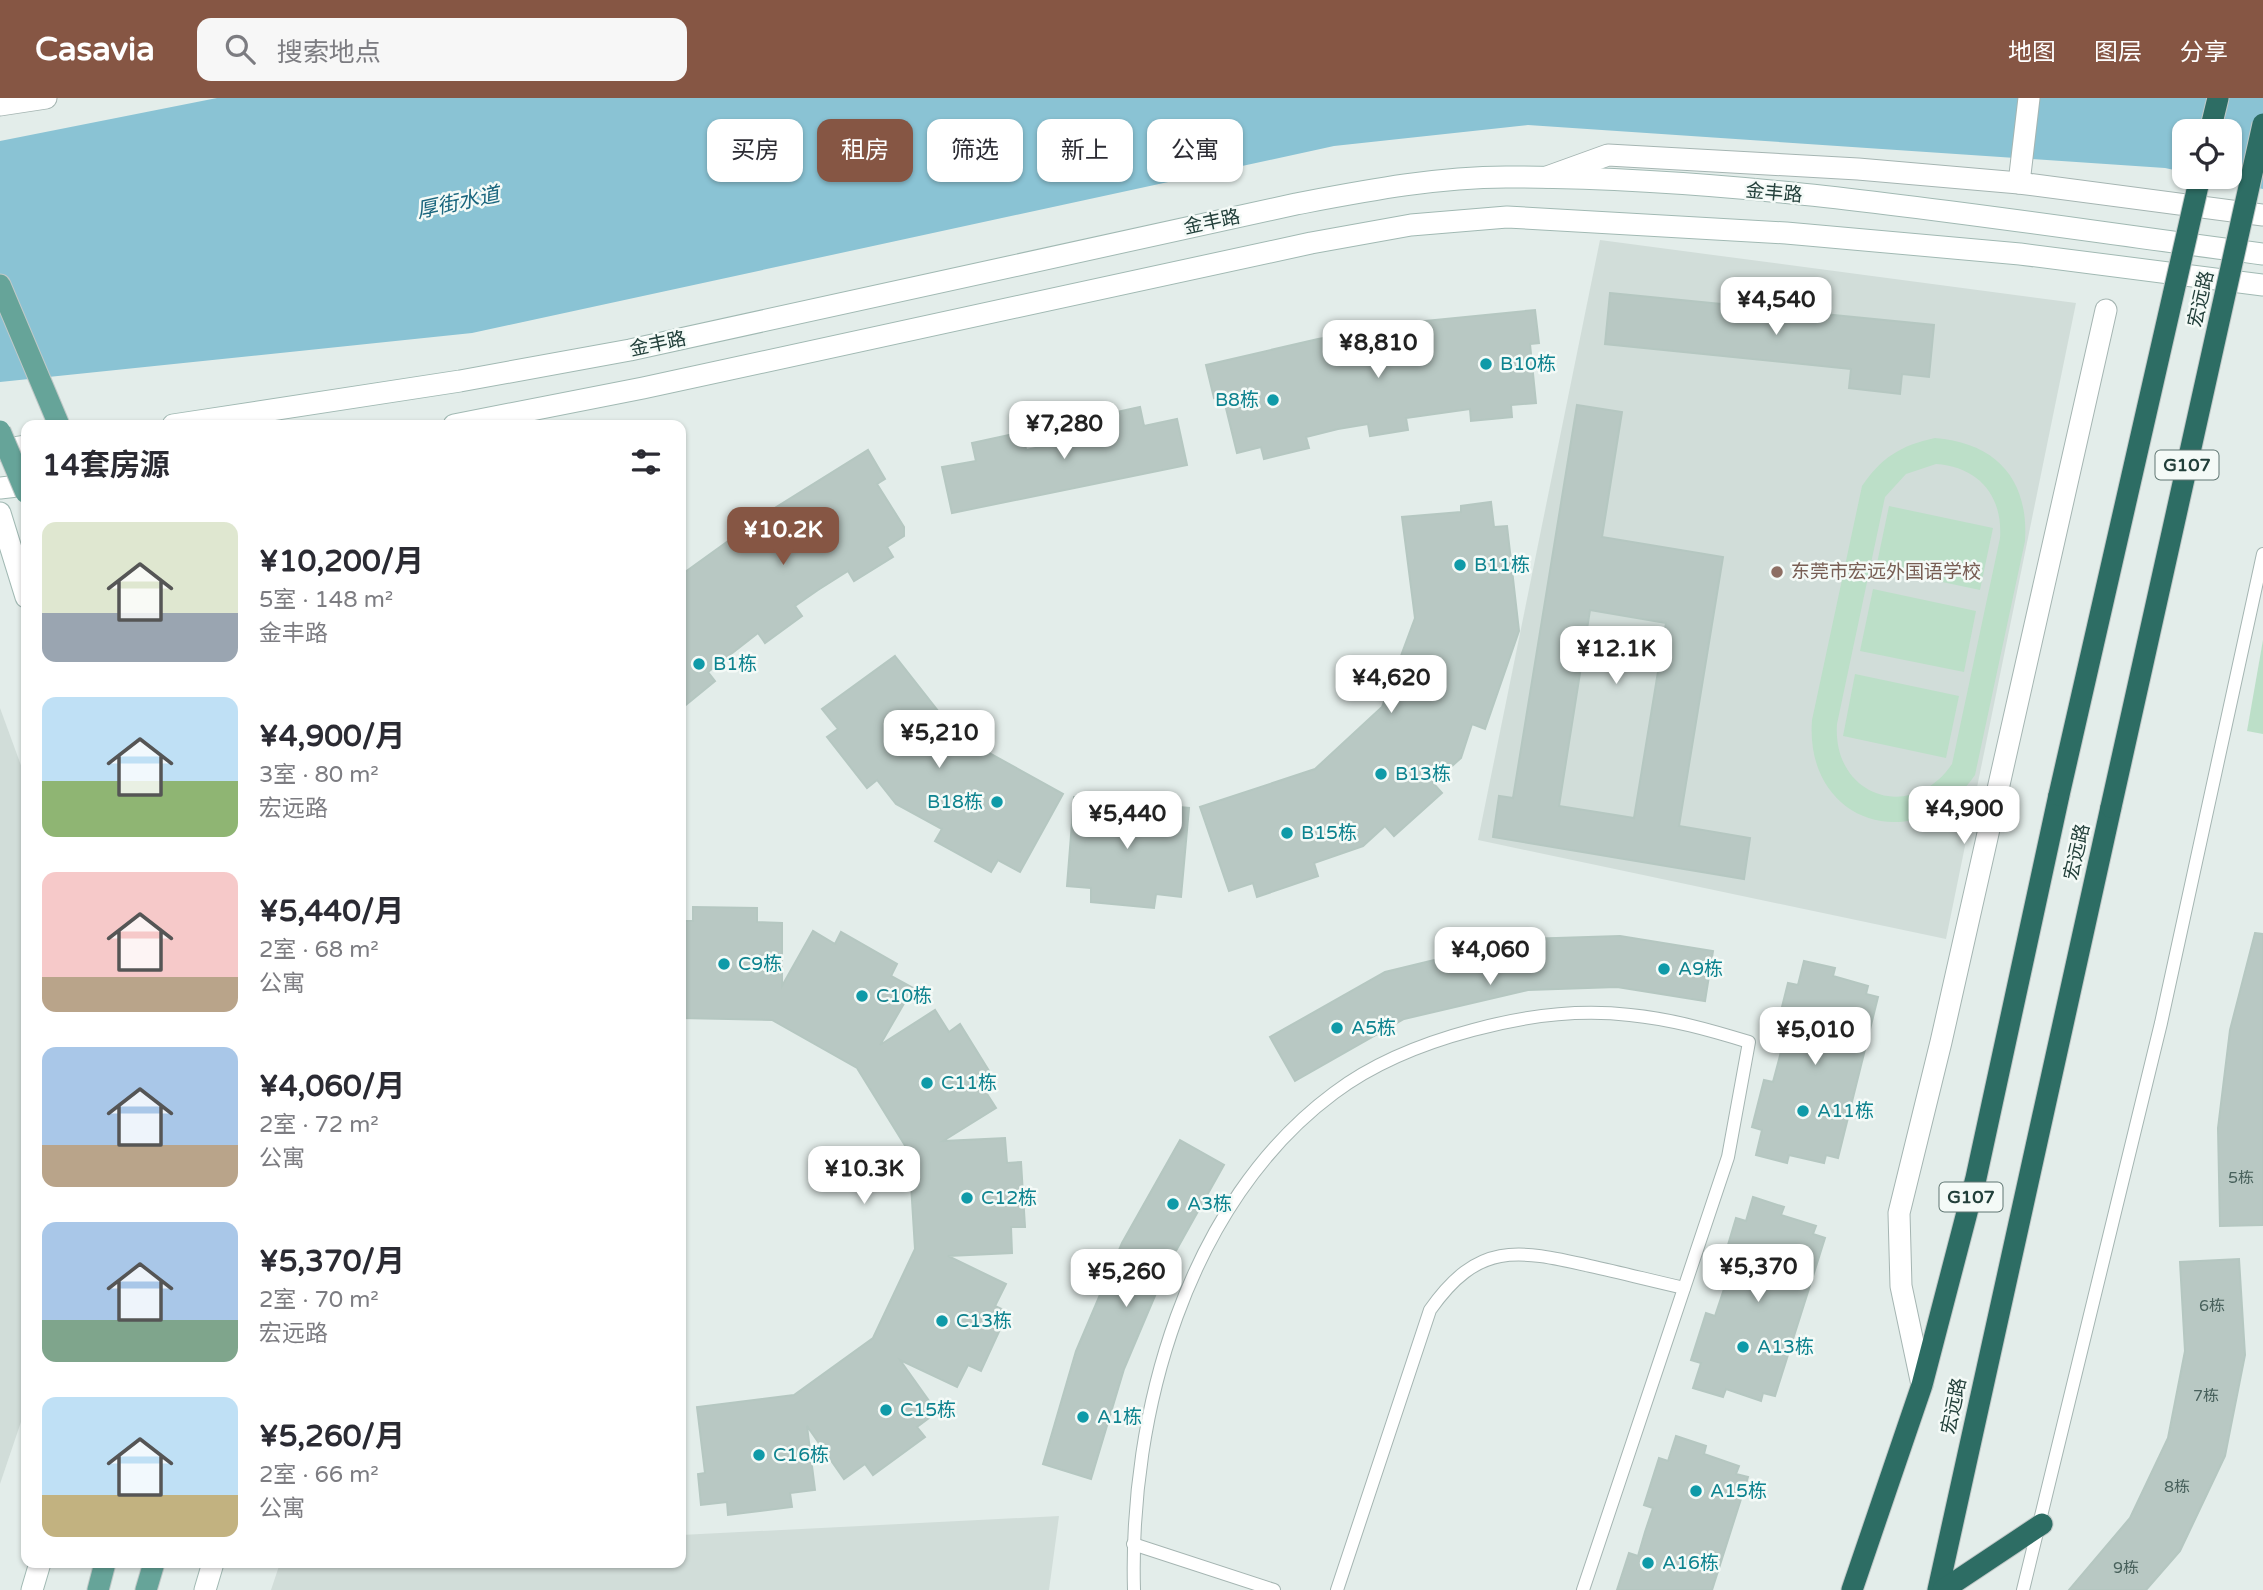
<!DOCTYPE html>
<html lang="zh">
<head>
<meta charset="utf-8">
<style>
	:root { --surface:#fff; --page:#f7f7f7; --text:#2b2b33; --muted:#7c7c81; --accent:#865644 }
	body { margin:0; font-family:"Varela Round","Noto Sans SC",sans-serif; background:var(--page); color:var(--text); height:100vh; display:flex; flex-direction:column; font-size:26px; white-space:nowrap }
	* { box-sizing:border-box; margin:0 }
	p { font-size:23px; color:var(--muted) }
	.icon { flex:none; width:38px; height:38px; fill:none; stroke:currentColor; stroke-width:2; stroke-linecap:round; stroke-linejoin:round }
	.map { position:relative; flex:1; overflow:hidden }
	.drawer { position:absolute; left:21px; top:322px; width:665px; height:1148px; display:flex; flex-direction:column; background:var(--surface); border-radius:14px; box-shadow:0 2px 5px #0004 }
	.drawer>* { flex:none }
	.top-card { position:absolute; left:707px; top:21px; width:665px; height:63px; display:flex; gap:14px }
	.controls { position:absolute; left:2172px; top:21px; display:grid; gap:14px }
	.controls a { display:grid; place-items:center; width:70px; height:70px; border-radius:14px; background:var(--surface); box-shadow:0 2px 5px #0004; font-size:35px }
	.price { position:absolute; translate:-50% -60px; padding:0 16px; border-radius:14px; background:#fff; color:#222; font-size:23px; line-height:46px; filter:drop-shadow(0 2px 4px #0008) }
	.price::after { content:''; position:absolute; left:50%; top:42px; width:21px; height:16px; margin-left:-10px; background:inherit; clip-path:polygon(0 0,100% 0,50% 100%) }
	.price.selected { background:var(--accent); color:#fff }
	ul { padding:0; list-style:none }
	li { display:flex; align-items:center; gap:21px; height:175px; padding:0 21px }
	li span { display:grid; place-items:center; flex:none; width:196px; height:140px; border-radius:14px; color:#555 }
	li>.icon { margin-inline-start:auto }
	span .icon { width:84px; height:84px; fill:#fffc; stroke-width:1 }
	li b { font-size:30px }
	h2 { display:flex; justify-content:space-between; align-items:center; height:84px; padding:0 21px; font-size:30px }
	.tag { padding:0 24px; border-radius:14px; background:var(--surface); box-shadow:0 2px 5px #0004; font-size:24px; line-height:63px }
	.tag.selected { background:var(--accent); color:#fff }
	header { display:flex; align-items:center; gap:42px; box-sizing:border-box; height:98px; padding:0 35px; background:var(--accent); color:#fff }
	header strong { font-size:33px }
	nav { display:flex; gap:38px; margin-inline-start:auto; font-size:24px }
	.search { width:490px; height:63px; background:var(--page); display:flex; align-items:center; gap:18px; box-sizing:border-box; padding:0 24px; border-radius:14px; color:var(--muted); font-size:26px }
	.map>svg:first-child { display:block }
	.built { fill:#d1ddd9 }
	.green { fill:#bcdfc8; fill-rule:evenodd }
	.water { fill:#8ac3d4 }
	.building { fill:#b8c8c3; stroke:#b5c7c1; stroke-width:2; fill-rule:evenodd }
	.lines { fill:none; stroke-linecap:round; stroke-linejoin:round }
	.lane-casing { stroke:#a5b5b2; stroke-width:14 }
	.street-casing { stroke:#a5b5b2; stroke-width:23 }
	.secondary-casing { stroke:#a1b9b3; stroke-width:23 }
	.primary-casing { stroke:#c1c9c8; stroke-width:23 }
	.highway-casing { stroke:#c1c9c8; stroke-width:23 }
	.lane { stroke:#fff; stroke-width:12 }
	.street { stroke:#fff; stroke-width:21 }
	.secondary { stroke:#fff; stroke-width:21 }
	.primary { stroke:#66a499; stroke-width:21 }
	.highway { stroke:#2d6d64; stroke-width:21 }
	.primary-bridge-casing { stroke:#c1c9c8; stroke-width:23; stroke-linecap:butt }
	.highway-bridge-casing { stroke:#c1c9c8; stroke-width:23; stroke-linecap:butt }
	.primary-bridge { stroke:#66a499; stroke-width:21 }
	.highway-bridge { stroke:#2d6d64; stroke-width:21 }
	.culture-dot { fill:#0f9aa8; stroke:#f4faf7; stroke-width:2.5 }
	.education-dot { fill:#8d6e63; stroke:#f4faf7; stroke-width:2.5 }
	.labels { text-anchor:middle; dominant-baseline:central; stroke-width:5; stroke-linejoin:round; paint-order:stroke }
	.number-label { font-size:16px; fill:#48615c }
	.shield { fill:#f4faf7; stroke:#617773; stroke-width:2 }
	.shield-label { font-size:18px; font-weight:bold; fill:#223f3a }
	.street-label { font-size:19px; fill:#223f3a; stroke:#f4faf7 }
	.culture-label { font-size:19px; fill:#0d838f; stroke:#f4faf7; text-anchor:start }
	.education-label { font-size:19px; fill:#785e54; stroke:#f4faf7; text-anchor:start }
	.water-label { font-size:21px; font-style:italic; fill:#1a667e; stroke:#f4faf7 }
</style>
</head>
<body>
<header>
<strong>Casavia</strong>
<div class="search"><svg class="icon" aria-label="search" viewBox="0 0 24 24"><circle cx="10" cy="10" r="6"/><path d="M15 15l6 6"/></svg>搜索地点</div>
<nav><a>地图</a><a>图层</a><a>分享</a></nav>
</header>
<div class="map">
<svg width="2263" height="1492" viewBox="0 0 2263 1492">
	<rect width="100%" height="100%" fill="#e3edea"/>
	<g class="built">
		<path d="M1600,142L2076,205L1946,841L1478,742Z"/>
		<path d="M0,610L26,681V1309L0,1386Z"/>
		<path d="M1059,1418L1049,1492H271L280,1465H681V1437Z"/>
	</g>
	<g class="green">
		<path d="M1935,340C1996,345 2029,381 2025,443L1975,677C1916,762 1804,725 1812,622L1862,388C1881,360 1901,347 1935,340ZM1936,366C1978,369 2003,397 2000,440L1952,666C1911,726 1832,698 1837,626L1885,399L1906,376Z"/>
		<path d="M1889,408L1993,430L1980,492L1876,470Z"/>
		<path d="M1873,491L1976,513L1964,574L1860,553Z"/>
		<path d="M2263,542V636L2247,633Z"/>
		<path d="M1855,576L1959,598L1946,660L1843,638Z"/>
	</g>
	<path class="water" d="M217,0H2263V91L2206,79H2230V33H2184V74L2165,70L1528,27L1334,48L472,235L0,284V43Z"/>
	<g class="building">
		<path d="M1610,195L1934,227L1929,279L1902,276L1900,296L1849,290L1851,271L1605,246Z"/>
		<path d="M1535,212L1539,245L1530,246L1536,305L1511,307L1512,319L1471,323L1470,311L1406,320L1408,332L1370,338L1368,326L1338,331L1306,339L1309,350L1264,361L1261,349L1237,355L1223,298L1214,300L1206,267L1318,241L1425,223Z"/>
		<path d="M1577,307L1622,314L1602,439L1723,459L1679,728L1750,740L1744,781L1493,739L1499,698L1513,700ZM1590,512L1666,525L1634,720L1559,708Z"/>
		<path d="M1140,309L1144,328L1177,321L1187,367L952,415L942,369L976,363L972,345L1023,334L1026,352L1092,338L1089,320Z"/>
		<path d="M868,352L885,381L877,386L904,429V438L887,449L893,459L854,483L848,473L818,492L795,508L802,518L765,545L758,535L708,574L715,583L681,611V477L770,413Z"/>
		<path d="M1491,404L1494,429L1507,428L1519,533L1485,631L1472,626L1461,660L1433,685L1442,695L1394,738L1385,728L1363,748L1314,765L1318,778L1257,799L1253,785L1229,793L1200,709L1315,671L1382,609L1415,520L1402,419L1461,414V408Z"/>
		<path d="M895,558L957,637L1063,696L1020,774L998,762L991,774L935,743L942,731L896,706L877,682L867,690L827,639L838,631L822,611Z"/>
		<path d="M1074,699L1189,710L1181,799L1156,796L1154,810L1091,804V790L1067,788Z"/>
		<path d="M693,809L757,810V824L782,825V888L813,833L835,846L841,834L897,866L891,878L913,890L880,947L935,912L949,934L960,926L994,981L982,988L996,1010L943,1043L1005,1040L1007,1065L1021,1064L1025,1129H1011L1012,1155L948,1158L1006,1186L995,1208L1008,1214L981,1273L968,1267L957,1289L900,1262L937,1314L917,1329L925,1339L873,1377L865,1366L844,1381L807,1328L815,1392L790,1395L792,1409L728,1417L727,1404L701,1407L698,1376L705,1375L697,1309L794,1297L873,1240L915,1151L909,1054L857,970L772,922L681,920V823H693Z"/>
		<path d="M2255,835L2263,836V1127L2220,1128L2218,1030L2230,932Z"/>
		<path d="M1620,838L1713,853L1705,903L1617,889L1528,892L1404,921L1295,983L1270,939L1385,874L1521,841Z"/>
		<path d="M1804,863L1835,870L1833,878L1868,888L1866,896L1878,899L1838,1060L1826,1057L1824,1065L1789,1057L1787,1065L1756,1057L1762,1032L1752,1029L1764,982L1773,984L1786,935L1776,933L1788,885L1798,887Z"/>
		<path d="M1180,1042L1224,1067L1168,1167L1124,1271L1091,1381L1043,1366L1076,1253L1122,1145Z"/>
		<path d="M1753,1099L1784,1109L1781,1117L1816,1128L1813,1136L1825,1140L1775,1298L1763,1295L1761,1303L1726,1291L1723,1299L1693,1290L1701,1265L1691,1262L1706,1215L1715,1218L1731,1170L1722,1167L1736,1120L1746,1123Z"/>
		<path d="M2239,1161L2245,1257L2225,1358L2180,1453L2146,1492H2069L2130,1420L2168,1340L2185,1253L2180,1164Z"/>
		<path d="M1676,1338L1706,1348L1704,1356L1739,1368L1736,1376L1748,1379L1712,1492H1617L1629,1455L1638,1458L1645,1434L1653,1410L1644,1407L1659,1360L1668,1363Z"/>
	</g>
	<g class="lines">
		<defs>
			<g id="lane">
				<path d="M1133,1446L1274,1492"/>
				<path d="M1134,1492C1129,1316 1186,1105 1334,995C1375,964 1424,945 1473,932C1524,918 1578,911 1630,917C1671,921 1710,932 1749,944L1728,1059L1583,1492"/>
				<path d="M1337,1492L1430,1212C1478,1144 1516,1151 1590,1168C1622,1175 1653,1183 1684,1190"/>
				<path d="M2023,1492L2161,925L2263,456"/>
			</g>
			<g id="street">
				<path d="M0,7L46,0"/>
				<path d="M1547,79L1608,57L1858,71L2019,85L2263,117"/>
				<path d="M2019,85L2029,0"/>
				<path d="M1922,1287L1901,1188L1899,1115L1941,944L2106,212"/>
			</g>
			<g id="secondary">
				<path d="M173,327L460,283L630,252L1296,106C1365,93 1436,79 1506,79C1759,79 2013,124 2263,156"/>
				<path d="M454,327L643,290L1311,145L1411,127L1507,119L1786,135L2020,156L2263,187"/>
				<path d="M0,352L26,348"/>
				<path d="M0,390L26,387"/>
				<path d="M0,415L26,499"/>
				<path d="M32,1492L40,1465"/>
				<path d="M205,1492L213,1465"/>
			</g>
			<g id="primary">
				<path d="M0,187L59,327"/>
				<path d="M98,1492L105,1465"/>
				<path d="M146,1492L154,1465"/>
			</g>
			<g id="highway">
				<path d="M2210,33L2218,0"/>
				<path d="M1852,1492L1922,1287L1976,1080L2059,697"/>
				<path d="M1938,1492L2111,709"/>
				<path d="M1943,1492L2042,1426"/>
			</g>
		</defs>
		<use href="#lane" class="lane-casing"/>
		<use href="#street" class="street-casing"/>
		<use href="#secondary" class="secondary-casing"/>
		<use href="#primary" class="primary-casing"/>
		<use href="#highway" class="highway-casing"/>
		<use href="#lane" class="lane"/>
		<use href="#street" class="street"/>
		<use href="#secondary" class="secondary"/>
		<use href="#primary" class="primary"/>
		<use href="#highway" class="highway"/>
		<defs>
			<path id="primary-bridge" d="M0,333L26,395"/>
			<g id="highway-bridge">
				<path d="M2059,697L2200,79"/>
				<path d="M2111,709L2263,26"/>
			</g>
		</defs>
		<use href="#primary-bridge" class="primary-bridge-casing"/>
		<use href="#highway-bridge" class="highway-bridge-casing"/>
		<use href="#primary-bridge" class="primary-bridge"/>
		<use href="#highway-bridge" class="highway-bridge"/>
	</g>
	<g class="culture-dot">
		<circle cx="1486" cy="266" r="7"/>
		<circle cx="1273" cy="302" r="7"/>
		<circle cx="1460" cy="467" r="7"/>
		<circle cx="699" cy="566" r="7"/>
		<circle cx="1381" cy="676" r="7"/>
		<circle cx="997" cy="704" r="7"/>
		<circle cx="1287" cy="735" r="7"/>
		<circle cx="724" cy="866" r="7"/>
		<circle cx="1664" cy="871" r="7"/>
		<circle cx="862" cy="898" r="7"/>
		<circle cx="1337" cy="930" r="7"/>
		<circle cx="927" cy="985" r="7"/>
		<circle cx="1803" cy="1013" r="7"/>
		<circle cx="967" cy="1100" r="7"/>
		<circle cx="1173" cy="1106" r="7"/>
		<circle cx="942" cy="1223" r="7"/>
		<circle cx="1743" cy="1249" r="7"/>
		<circle cx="886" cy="1312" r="7"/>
		<circle cx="1083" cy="1319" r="7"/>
		<circle cx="759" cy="1357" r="7"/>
		<circle cx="1696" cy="1393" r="7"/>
		<circle cx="1648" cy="1465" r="7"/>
	</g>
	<circle class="education-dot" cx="1777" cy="474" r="7"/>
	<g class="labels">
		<g class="number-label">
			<text x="2241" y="1080">5栋</text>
			<text x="2212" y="1208">6栋</text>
			<text x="2206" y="1298">7栋</text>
			<text x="2177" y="1389">8栋</text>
			<text x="2126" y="1470">9栋</text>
		</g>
		<g class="shield">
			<rect x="2155.5" y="352.5" width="63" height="29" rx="5"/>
			<rect x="1939.5" y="1084.5" width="63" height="29" rx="5"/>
		</g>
		<g class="shield-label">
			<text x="2187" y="367">G107</text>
			<text x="1971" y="1099">G107</text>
		</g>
		<g class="street-label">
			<text transform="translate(1774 95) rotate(5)">金丰路</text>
			<text transform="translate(1212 124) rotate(-12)">金丰路</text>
			<text transform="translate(2201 201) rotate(-77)">宏远路</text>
			<text transform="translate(658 246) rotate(-12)">金丰路</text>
			<text transform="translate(2077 754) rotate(-77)">宏远路</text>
			<text transform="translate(1954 1308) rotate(-78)">宏远路</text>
		</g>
		<g class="culture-label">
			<text x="1500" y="266">B10栋</text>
			<text x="1259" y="302" text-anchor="end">B8栋</text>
			<text x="1474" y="467">B11栋</text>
			<text x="713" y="566">B1栋</text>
			<text x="1395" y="676">B13栋</text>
			<text x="983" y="704" text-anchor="end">B18栋</text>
			<text x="1301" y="735">B15栋</text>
			<text x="738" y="866">C9栋</text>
			<text x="1678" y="871">A9栋</text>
			<text x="876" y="898">C10栋</text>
			<text x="1351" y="930">A5栋</text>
			<text x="941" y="985">C11栋</text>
			<text x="1817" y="1013">A11栋</text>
			<text x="981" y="1100">C12栋</text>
			<text x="1187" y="1106">A3栋</text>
			<text x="956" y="1223">C13栋</text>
			<text x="1757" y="1249">A13栋</text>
			<text x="900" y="1312">C15栋</text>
			<text x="1097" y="1319">A1栋</text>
			<text x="773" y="1357">C16栋</text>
			<text x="1710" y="1393">A15栋</text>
			<text x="1662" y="1465">A16栋</text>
		</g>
		<g class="education-label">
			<text x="1791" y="474">东莞市宏远外国语学校</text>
		</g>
		<g class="water-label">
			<text transform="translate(458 105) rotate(-12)">厚街水道</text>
		</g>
	</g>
</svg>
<div class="controls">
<a><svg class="icon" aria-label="locate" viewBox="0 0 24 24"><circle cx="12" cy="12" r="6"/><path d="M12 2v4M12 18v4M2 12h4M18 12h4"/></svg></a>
</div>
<b class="price" style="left:1776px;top:239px">¥4,540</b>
<b class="price" style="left:1378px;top:282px">¥8,810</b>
<b class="price" style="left:1064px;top:363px">¥7,280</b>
<b class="price selected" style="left:783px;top:469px">¥10.2K</b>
<b class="price" style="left:1616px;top:588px">¥12.1K</b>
<b class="price" style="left:1391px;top:617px">¥4,620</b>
<b class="price" style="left:939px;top:672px">¥5,210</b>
<b class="price" style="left:1964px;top:748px">¥4,900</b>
<b class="price" style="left:1127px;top:753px">¥5,440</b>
<b class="price" style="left:1490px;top:889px">¥4,060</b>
<b class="price" style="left:1815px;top:969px">¥5,010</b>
<b class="price" style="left:864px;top:1108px">¥10.3K</b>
<b class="price" style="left:1758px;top:1206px">¥5,370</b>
<b class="price" style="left:1126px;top:1211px">¥5,260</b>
<div class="top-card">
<a class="tag">买房</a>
<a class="tag selected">租房</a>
<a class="tag">筛选</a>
<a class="tag">新上</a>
<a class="tag">公寓</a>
</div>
<section class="drawer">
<h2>14套房源<svg class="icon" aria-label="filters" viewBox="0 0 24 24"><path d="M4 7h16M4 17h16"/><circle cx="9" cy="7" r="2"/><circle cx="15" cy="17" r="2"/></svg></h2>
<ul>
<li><span style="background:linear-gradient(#dfe7d0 65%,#9aa5b1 0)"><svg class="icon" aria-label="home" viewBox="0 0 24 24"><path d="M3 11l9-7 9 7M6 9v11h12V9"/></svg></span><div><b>¥10,200/月</b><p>5室 · 148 m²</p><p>金丰路</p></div></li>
<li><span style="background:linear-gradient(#bfe0f5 60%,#8fb573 0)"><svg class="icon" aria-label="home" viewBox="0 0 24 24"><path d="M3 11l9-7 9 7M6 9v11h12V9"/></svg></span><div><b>¥4,900/月</b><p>3室 · 80 m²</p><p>宏远路</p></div></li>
<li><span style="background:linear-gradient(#f6c9c9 75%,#b9a48a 0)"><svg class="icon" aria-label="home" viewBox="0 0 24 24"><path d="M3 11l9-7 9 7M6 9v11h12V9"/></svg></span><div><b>¥5,440/月</b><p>2室 · 68 m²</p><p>公寓</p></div></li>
<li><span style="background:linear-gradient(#a9c7e8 70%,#b9a48a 0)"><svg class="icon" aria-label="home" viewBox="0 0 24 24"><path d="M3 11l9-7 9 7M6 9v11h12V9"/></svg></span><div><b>¥4,060/月</b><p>2室 · 72 m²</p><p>公寓</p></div></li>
<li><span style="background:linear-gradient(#a9c7e8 70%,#7fa58c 0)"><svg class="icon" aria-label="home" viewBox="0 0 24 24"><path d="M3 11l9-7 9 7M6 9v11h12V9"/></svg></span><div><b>¥5,370/月</b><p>2室 · 70 m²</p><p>宏远路</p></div></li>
<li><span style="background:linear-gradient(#bfe0f5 70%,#c2b280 0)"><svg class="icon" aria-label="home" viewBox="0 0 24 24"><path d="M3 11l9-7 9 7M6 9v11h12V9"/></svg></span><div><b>¥5,260/月</b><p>2室 · 66 m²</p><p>公寓</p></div></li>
</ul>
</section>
</div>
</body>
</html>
